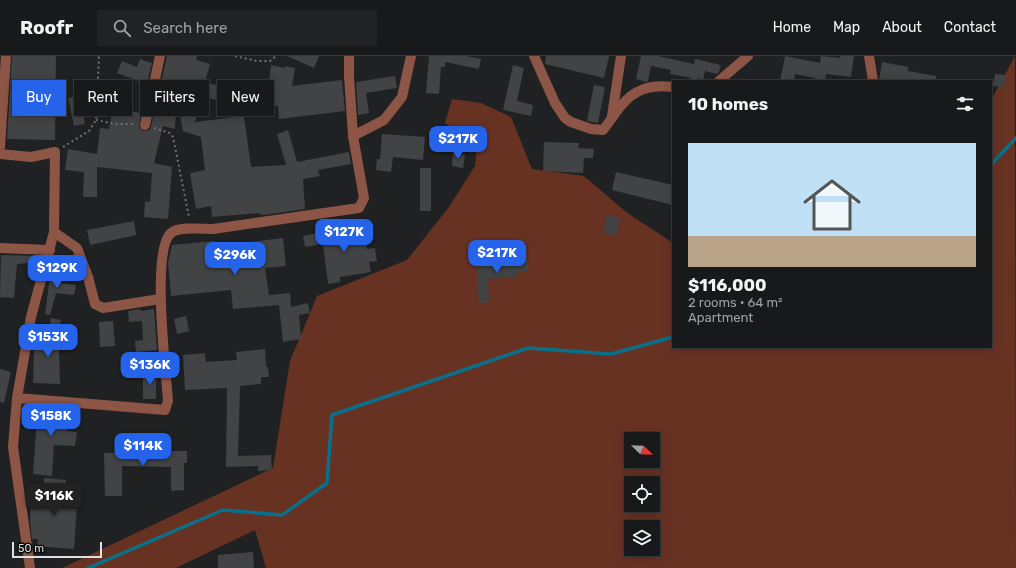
<!DOCTYPE html>
<html lang="en">
<head>
<meta charset="utf-8">
<style>
	:root { --surface:#17191a; --page:#202223; --text:#f1f3f6; --muted:#9ea0a2; --line:#363839; --accent:#2563eb }
	body { margin:0; font-family:Rubik,sans-serif; background:var(--page); color:var(--text); height:100vh; display:flex; flex-direction:column; font-size:15px; white-space:nowrap }
	* { box-sizing:border-box; margin:0 }
	p { font-size:13px; color:var(--muted) }
	.icon { flex:none; width:22px; height:22px; fill:none; stroke:currentColor; stroke-width:2; stroke-linecap:round; stroke-linejoin:round }
	.map { position:relative; flex:1; overflow:hidden }
	.sheet { position:absolute; left:672px; top:24px; width:320px; height:268px; display:flex; flex-direction:column; background:var(--surface); border-radius:0px; box-shadow:0 2px 10px #0003,0 0 0 1px var(--line) }
	.sheet>* { flex:none }
	.guide { position:absolute; left:12px; top:24px; width:380px; height:36px; display:flex; gap:8px }
	.needle { width:26px; rotate:113deg }
	.controls { position:absolute; left:624px; top:376px; display:grid; gap:8px }
	.controls a { display:grid; place-items:center; width:36px; height:36px; border-radius:0px; background:var(--surface); box-shadow:0 2px 10px #0003,0 0 0 1px var(--line); font-size:20px }
	.scale { position:absolute; left:12px; bottom:10px; width:90px; box-sizing:border-box; padding-left:4px; border:2px solid #dedfe0; border-top:0; font-size:11px; line-height:14px; white-space:nowrap; color:#dedfe0; -webkit-text-stroke:3px #0a0b0b; paint-order:stroke }
	.price { position:absolute; translate:-50% -34px; padding:0 9px; border-radius:8px; background:var(--accent); color:#fff; font-size:13px; line-height:26px; filter:drop-shadow(0 1px 2px #0008) }
	.price::after { content:''; position:absolute; left:50%; top:24px; width:12px; height:9px; margin-left:-6px; background:inherit; clip-path:polygon(0 0,100% 0,50% 100%) }
	.price.current { background:#222; color:#fff }
	ul { padding:0; list-style:none }
	li { display:grid; align-content:center; gap:8px; height:212px; padding:0 16px }
	li span { display:grid; place-items:center; height:124px; border-radius:0px; color:#555 }
	li>.icon { margin-inline-start:auto }
	span .icon { width:72px; height:72px; fill:#fffc; stroke-width:1 }
	li b { font-size:17px }
	h2 { display:flex; justify-content:space-between; align-items:center; height:48px; padding:0 16px; font-size:17px }
	.tag { padding:0 14px; border-radius:0px; background:var(--surface); box-shadow:0 2px 10px #0003,0 0 0 1px var(--line); font-size:14px; line-height:36px }
	.tag.current { background:var(--accent); color:#fff }
	header { display:flex; align-items:center; gap:24px; box-sizing:border-box; height:56px; padding:0 20px; background:var(--surface); border-bottom:1px solid var(--line) }
	header strong { font-size:19px }
	nav { display:flex; gap:22px; margin-inline-start:auto; font-size:14px }
	.search { width:280px; height:36px; background:var(--page); display:flex; align-items:center; gap:10px; box-sizing:border-box; padding:0 14px; border-radius:0px; color:var(--muted); font-size:15px }
	.map>svg:first-child { display:block }
	.green { fill:#683223; fill-rule:evenodd }
	.lines { fill:none; stroke-linecap:round; stroke-linejoin:round }
	.stream { stroke:#08708a; stroke-width:3.5 }
	.building { fill:#414344 }
	.path { stroke:#707273; stroke-width:2; stroke-dasharray:2 3; stroke-linecap:butt }
	.minor { stroke:#8d5546; stroke-width:10 }
</style>
</head>
<body>
<header>
<strong>Roofr</strong>
<div class="search"><svg class="icon" aria-label="search" viewBox="0 0 24 24"><circle cx="10" cy="10" r="6"/><path d="M15 15l6 6"/></svg>Search here</div>
<nav><a>Home</a><a>Map</a><a>About</a><a>Contact</a></nav>
</header>
<div class="map">
<svg width="1016" height="512" viewBox="0 0 1016 512">
	<rect width="100%" height="100%" fill="#1f2122"/>
	<path class="green" d="M1015,0L1016,512H266L255,474L176,512H62L273,412L290,305L317,240L407,204L449,151L475,110L477,89L445,67L452,43L481,47L511,61L532,113L584,120L626,156L673,187V291H991V44ZM631,383H653V405H631ZM631,427H653V449H631ZM631,471H653V493H631Z"/>
	<g class="lines">
		<g class="stream">
			<path d="M991,109L1016,82"/>
			<path d="M88,512L223,454L282,459L327,427L332,359L528,292L611,298L673,281"/>
		</g>
	</g>
	<g class="building">
		<path d="M12,0H56L55,84L7,83Z"/>
		<path d="M167,0H197L196,4L210,8L205,26L250,39L246,53L202,40L195,66L244,60L251,111L286,109L277,78L288,74L297,106L349,96L351,108L318,114L320,120L303,123L305,153L271,158L261,159L260,157L212,161L211,150L196,153L190,117L205,114L201,81L183,75L179,55H176L175,73L163,70L154,107L172,111L168,163L144,161L145,145L150,146L152,117L97,111V141H83L84,116L65,114L68,93L97,98L100,72L109,73L113,52L141,57L139,71L143,75L150,74L151,70Z"/>
		<path d="M287,0H319L314,12Z"/>
		<path d="M429,0H466L481,3L479,13L445,6V11H441L439,38L426,37Z"/>
		<path d="M546,0H609L604,22L545,8Z"/>
		<path d="M641,0H658L694,8L695,3L721,9L719,16L717,18L705,15L703,25H690L691,22L670,18L671,14L651,10L648,25L646,26L636,23Z"/>
		<path d="M785,0L820,7L821,0L840,2V0H854L851,21L826,18L825,25H815V22L795,18L794,25H780Z"/>
		<path d="M140,3L152,7L147,28L117,17L122,5L137,11Z"/>
		<path d="M882,6L908,11V15L936,20V25H879Z"/>
		<path d="M271,9L285,12V10L295,12L292,30L342,24L345,55L279,63L278,50L266,49Z"/>
		<path d="M513,9L524,12L517,45L533,49L531,60L503,54Z"/>
		<path d="M995,18L1006,19L1004,31L993,30Z"/>
		<path d="M395,20L397,32L366,37L369,57L358,59L356,26Z"/>
		<path d="M594,29L605,31L598,67L587,65Z"/>
		<path d="M79,40L85,68L74,70L68,42Z"/>
		<path d="M382,78L425,81L423,104L393,101L391,116L376,114L377,103H380Z"/>
		<path d="M544,86L579,87L578,92L594,93L593,102H584L583,117L543,115Z"/>
		<path d="M453,97L465,99L463,112L452,110Z"/>
		<rect x="420" y="112" width="11" height="43"/>
		<path d="M616,116L673,129V149L612,134Z"/>
		<path d="M607,159L620,162L616,180L603,176Z"/>
		<path d="M134,165L136,179L90,189L87,174Z"/>
		<path d="M364,170L367,193L375,192L377,205L369,206L371,216L340,221V226L328,228L323,188L305,191L303,180L322,176L323,181L345,178L344,173Z"/>
		<path d="M283,182L286,210L265,212L269,239L290,237L291,251L308,247L310,257L299,259L301,283L283,286L279,249L233,253L231,234L171,240L168,207L172,189L215,185V190Z"/>
		<path d="M1,199L37,200V206L17,208L14,242L0,241Z"/>
		<path d="M528,203V215L517,216V221L488,223L489,246L479,247L476,207Z"/>
		<path d="M51,212L62,214L60,227L76,229L74,239L56,237L50,259L45,258Z"/>
		<path d="M140,253L141,255L154,253L157,294L136,296L135,285L143,284L142,265L129,266L128,255Z"/>
		<path d="M186,260L189,275L177,278L174,263Z"/>
		<path d="M51,262L61,264L56,290L59,291L60,328L33,327L34,290H46Z"/>
		<path d="M113,265L115,290L100,291L99,266Z"/>
		<path d="M265,293L266,311H268L269,321H261V328L240,330L238,400L271,399L272,414L258,415V410L226,411L227,332L185,334L183,299L205,297L206,306L237,304L236,296Z"/>
		<path d="M0,313L11,316L4,347L0,346Z"/>
		<rect x="143" y="317" width="13" height="26"/>
		<path d="M38,350L69,353L67,375L77,376L75,390L54,389L52,420L33,418Z"/>
		<path d="M127,394L161,395H187V407H184V434L171,435V411L122,410V440H105L104,397H127Z"/>
		<path d="M44,422L66,424L64,448L77,449L74,493L37,490L38,483H32L30,465L31,446H42Z"/>
		<path d="M253,496L254,512H218V499Z"/>
	</g>
	<g class="lines">
		<g class="path">
			<path d="M235,0L257,5H270L276,0"/>
			<path d="M96,64L116,68H134"/>
			<path d="M154,72L170,77L173,81L189,161"/>
			<path d="M63,91L89,75L96,64L99,0"/>
		</g>
		<g class="minor">
			<path d="M534,0L555,47L565,62L571,66L591,73L603,74C609,67 614,58 620,51C634,33 651,28 673,31"/>
			<path d="M869,0L873,25"/>
			<path d="M719,25L748,0"/>
			<path d="M612,60L621,0"/>
			<path d="M145,69L160,0"/>
			<path d="M353,80L384,64L402,41L411,0"/>
			<path d="M0,91L6,0"/>
			<path d="M0,98L31,101L55,96L54,176L31,261L17,342L13,391L30,512"/>
			<path d="M54,176L77,192L88,221L95,248L103,252L160,243"/>
			<path d="M0,192L50,194"/>
			<path d="M17,342L165,354L168,345C166,316 151,194 171,177C179,170 202,173 213,173L359,152L364,142L353,80L349,20V0"/>
		</g>
	</g>
</svg>
<div class="controls">
<a><svg class="needle" viewBox="-14 -14 28 28"><path d="M0-13l5 13h-10z" fill="#e53935"/><path d="M0 13l5-13h-10z" fill="#9ea0a2"/></svg></a>
<a><svg class="icon" aria-label="locate" viewBox="0 0 24 24"><circle cx="12" cy="12" r="6"/><path d="M12 2v4M12 18v4M2 12h4M18 12h4"/></svg></a>
<a><svg class="icon" aria-label="layers" viewBox="0 0 24 24"><path d="M12 4l9 5-9 5-9-5zM3 14l9 5 9-5"/></svg></a>
</div>
<div class="scale">50 m</div>
<b class="price" style="left:458px;top:104px">$217K</b>
<b class="price" style="left:344px;top:197px">$127K</b>
<b class="price" style="left:497px;top:218px">$217K</b>
<b class="price" style="left:235px;top:220px">$296K</b>
<b class="price" style="left:57px;top:233px">$129K</b>
<b class="price" style="left:48px;top:302px">$153K</b>
<b class="price" style="left:150px;top:330px">$136K</b>
<b class="price" style="left:51px;top:381px">$158K</b>
<b class="price" style="left:143px;top:411px">$114K</b>
<b class="price current" style="left:54px;top:461px">$116K</b>
<div class="guide">
<a class="tag current">Buy</a>
<a class="tag">Rent</a>
<a class="tag">Filters</a>
<a class="tag">New</a>
</div>
<section class="sheet">
<h2>10 homes<svg class="icon" aria-label="filters" viewBox="0 0 24 24"><path d="M4 7h16M4 17h16"/><circle cx="9" cy="7" r="2"/><circle cx="15" cy="17" r="2"/></svg></h2>
<ul>
<li><span style="background:linear-gradient(#bfe0f5 75%,#b9a48a 0)"><svg class="icon" aria-label="home" viewBox="0 0 24 24"><path d="M3 11l9-7 9 7M6 9v11h12V9"/></svg></span><div><b>$116,000</b><p>2 rooms · 64 m²</p><p>Apartment</p></div></li>
</ul>
</section>
</div>
</body>
</html>
